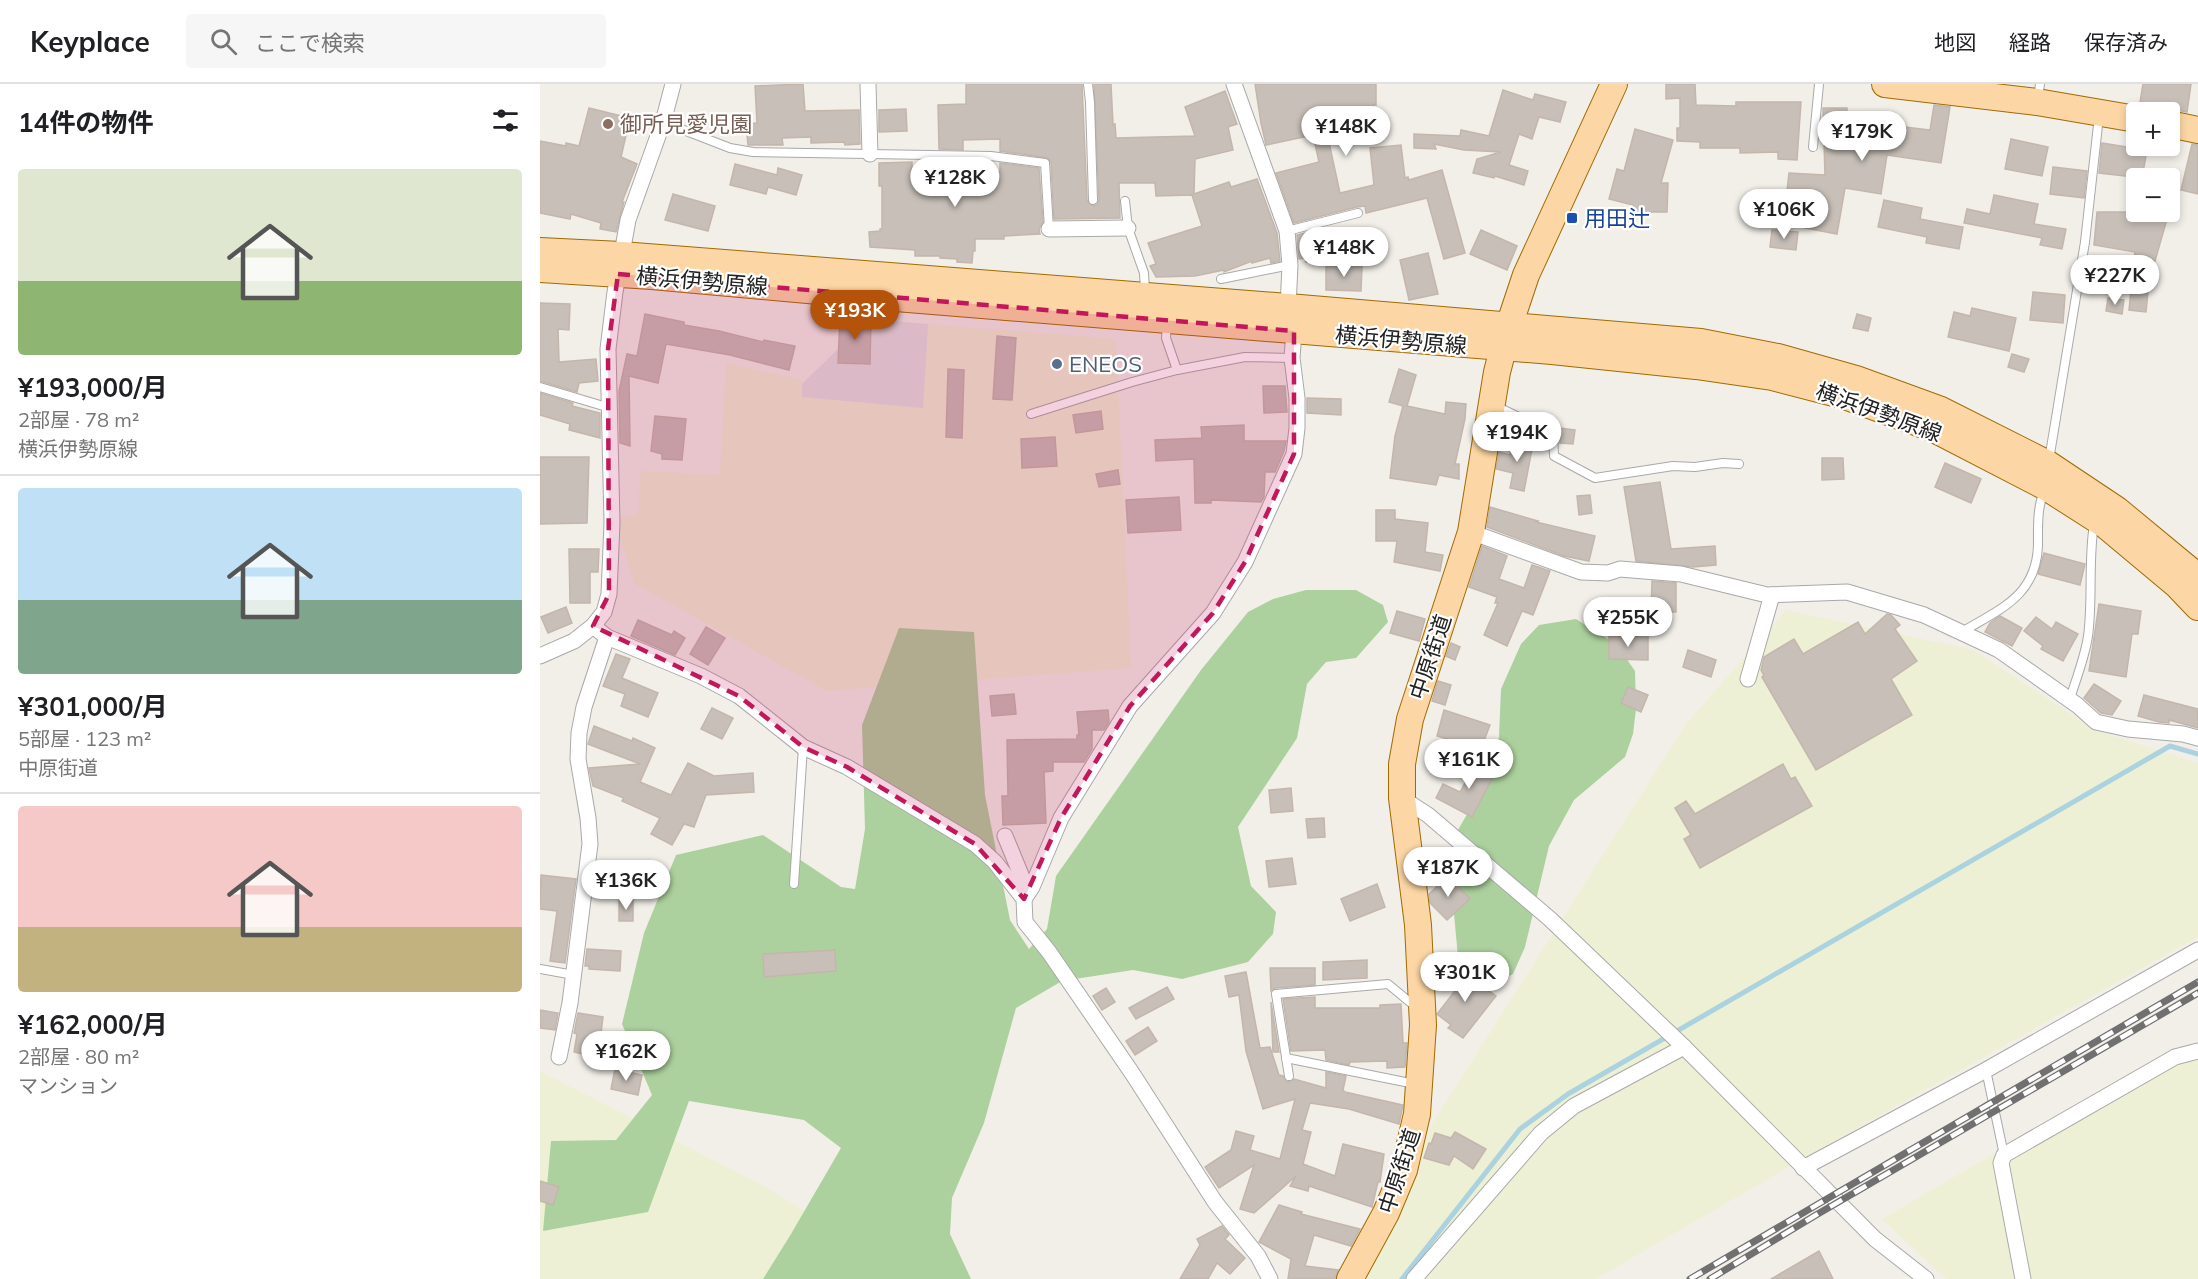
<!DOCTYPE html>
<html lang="ja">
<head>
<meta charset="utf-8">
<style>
	:root { --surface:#fff; --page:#f6f6f6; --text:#202124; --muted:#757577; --line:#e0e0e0; --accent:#b45309 }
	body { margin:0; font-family:Mulish,"Noto Sans JP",sans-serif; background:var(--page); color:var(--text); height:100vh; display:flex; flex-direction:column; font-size:22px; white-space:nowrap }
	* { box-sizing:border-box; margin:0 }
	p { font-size:20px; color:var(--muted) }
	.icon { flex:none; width:33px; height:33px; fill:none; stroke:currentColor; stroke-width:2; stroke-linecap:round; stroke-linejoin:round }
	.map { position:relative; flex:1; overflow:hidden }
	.drawer { display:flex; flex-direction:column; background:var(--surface); width:540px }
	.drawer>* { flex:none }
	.tools { position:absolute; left:1586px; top:18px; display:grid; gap:12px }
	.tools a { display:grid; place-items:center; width:54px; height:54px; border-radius:6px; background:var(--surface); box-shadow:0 3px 9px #0003; font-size:30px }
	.price { position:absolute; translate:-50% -51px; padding:0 14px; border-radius:21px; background:#fff; color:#222; font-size:20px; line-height:39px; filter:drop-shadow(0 2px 3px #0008) }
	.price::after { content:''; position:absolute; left:50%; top:36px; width:18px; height:14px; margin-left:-9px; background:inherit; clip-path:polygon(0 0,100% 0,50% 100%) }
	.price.active { background:var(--accent); color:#fff }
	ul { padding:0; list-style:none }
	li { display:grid; align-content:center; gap:12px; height:318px; padding:0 18px }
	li+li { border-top:2px solid var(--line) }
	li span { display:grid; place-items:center; height:186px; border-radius:6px; color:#555 }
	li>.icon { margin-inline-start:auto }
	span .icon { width:108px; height:108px; fill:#fffc; stroke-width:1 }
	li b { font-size:26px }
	h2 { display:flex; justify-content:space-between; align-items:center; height:72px; padding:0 18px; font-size:26px }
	header { display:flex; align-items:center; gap:36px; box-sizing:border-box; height:84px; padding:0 30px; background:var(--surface); border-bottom:2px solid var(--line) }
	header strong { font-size:28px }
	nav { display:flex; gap:33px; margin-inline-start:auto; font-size:21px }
	.search { width:420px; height:54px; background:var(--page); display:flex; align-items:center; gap:15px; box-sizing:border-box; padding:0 21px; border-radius:6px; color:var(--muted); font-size:22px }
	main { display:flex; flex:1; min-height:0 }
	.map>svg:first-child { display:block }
	.farmland { fill:#eef0d5 }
	.forest { fill:#add19e }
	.parking { fill:#e2e2e2 }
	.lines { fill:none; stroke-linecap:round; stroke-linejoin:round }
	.stream { stroke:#aad3df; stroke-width:5 }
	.building { fill:#c7bfb8; stroke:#c4b6ab; stroke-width:1.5 }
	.lane-casing { stroke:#a9a9a9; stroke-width:10 }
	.street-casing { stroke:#a9a9a9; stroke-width:17 }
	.primary-casing { stroke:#a06b00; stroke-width:28 }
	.lane { stroke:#fff; stroke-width:8 }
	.street { stroke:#fff; stroke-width:15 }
	.primary { stroke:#fcd6a4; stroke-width:26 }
	.rail-casing { stroke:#707070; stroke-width:7 }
	.rail { stroke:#fff; stroke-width:4.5; stroke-dasharray:14; stroke-linecap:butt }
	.marked { fill:#c2185b; fill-opacity:0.2; stroke:#c2185b; stroke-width:4.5; stroke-dasharray:12 8; stroke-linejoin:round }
	.education-dot { fill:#8d6e63; stroke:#fff; stroke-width:2 }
	.transit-dot { fill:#1a4fb4; stroke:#fff; stroke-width:2 }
	.service-dot { fill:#5c6f8a; stroke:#fff; stroke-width:2 }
	.labels { text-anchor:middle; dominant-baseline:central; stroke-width:4.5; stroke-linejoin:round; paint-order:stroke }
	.education-label { font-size:22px; fill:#785e54; stroke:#fff; text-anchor:start }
	.transit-label { font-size:22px; fill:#164399; stroke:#fff; text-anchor:start }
	.street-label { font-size:22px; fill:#222; stroke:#fff }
	.service-label { font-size:22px; fill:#4e5e75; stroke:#fff; text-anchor:start }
</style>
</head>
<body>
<header>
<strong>Keyplace</strong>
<div class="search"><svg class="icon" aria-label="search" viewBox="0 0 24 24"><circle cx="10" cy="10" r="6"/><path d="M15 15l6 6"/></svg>ここで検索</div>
<nav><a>地図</a><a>経路</a><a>保存済み</a></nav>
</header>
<main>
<section class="drawer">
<h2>14件の物件<svg class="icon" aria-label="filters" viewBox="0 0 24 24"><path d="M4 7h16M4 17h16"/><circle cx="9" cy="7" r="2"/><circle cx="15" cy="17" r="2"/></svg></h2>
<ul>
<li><span style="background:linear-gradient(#dfe7d0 60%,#8fb573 0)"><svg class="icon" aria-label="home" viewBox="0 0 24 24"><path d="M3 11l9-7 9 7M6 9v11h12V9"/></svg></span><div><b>¥193,000/月</b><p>2部屋 · 78 m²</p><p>横浜伊勢原線</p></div></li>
<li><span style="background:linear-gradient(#bfe0f5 60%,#7fa58c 0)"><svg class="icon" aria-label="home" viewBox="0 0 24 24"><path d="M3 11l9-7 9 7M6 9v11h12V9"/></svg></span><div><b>¥301,000/月</b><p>5部屋 · 123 m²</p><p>中原街道</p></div></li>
<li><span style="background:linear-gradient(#f6c9c9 65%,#c2b280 0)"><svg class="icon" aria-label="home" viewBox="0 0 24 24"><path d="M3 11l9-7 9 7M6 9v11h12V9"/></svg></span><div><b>¥162,000/月</b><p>2部屋 · 80 m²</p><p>マンション</p></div></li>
</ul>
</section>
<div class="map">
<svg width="1658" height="1195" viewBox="0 0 1658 1195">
	<rect width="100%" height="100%" fill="#f2efe9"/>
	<g class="farmland">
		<path d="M388,240L576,255L591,584L287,607L94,499L74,433L98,432L101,387L180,391L186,279L262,296V313L383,324Z"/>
		<path d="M1246,526L1434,566L1555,646L1658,679V853L1269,1071L1056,1195H821L876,1065L1146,640Z"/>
		<path d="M1658,975V1195H1406L1342,1135L1455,1069L1482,1065L1640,980Z"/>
		<path d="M0,987L222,1101L380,1195H0Z"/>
	</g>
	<g class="forest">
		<path d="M766,506H816L843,521L848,538L816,574L786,578L767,600L757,654L698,743L711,802L736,828L733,850L708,878L642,895L593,886L522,897L476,924L444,1039L412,1114L410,1150L431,1195H223L251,1150L301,1064L264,1036L149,1017L108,1128L3,1147L11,1057L76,1056L112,1011L82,940L104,849L136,771L223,751L301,803L315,805L325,745L322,641L359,544L434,548L445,711L470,836L489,865L507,845L516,792L661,586L708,528L733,515Z"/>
		<path d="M1036,535L1077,561L1095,587L1096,625L1093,650L1085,673L1034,716L1009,762L985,863L973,890L953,899L932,896L918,873L912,809L914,753L954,683L959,652L961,605L981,560L999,541Z"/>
	</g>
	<path class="parking" d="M300,233L388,240L383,324L262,313V300L298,265Z"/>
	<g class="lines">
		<path class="stream" d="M862,1195L980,1045L1028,1010L1630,662L1658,670"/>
	</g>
	<g class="building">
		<path d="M263,0L265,27L319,26L320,60L305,61L304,58L271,59V53L242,54L243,61H208L206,40L217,39L215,2Z"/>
		<path d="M426,0H542L547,116L553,122L557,121L559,116L554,0H571L573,41L575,40L576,54L655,52L645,23L685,7L697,40L688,43L693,66L655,75L654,110L689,98L691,103L717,95L737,149L740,177L731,179L730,174L712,179V177L684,188V186L655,192L616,193L610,182L616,180L608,159L662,142L652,111L616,112L615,99H579L580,134L514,135L511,79L508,74L460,67V55L423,56V66L399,65L398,21L426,20Z"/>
		<path d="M715,0H836V21H833L836,47L792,51V53L788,54L800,109L834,101L830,64L861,61L865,94L868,93L869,96L902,86L925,169L904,175L887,114L826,129L825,122L817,123L754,139L736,89L779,78L773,51L726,61L721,39Z"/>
		<path d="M1126,0H1155L1156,21L1196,22V18H1261L1257,76L1238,75V68L1200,69V64H1160V58L1137,57V44H1140V14L1126,15Z"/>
		<path d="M1603,0H1651L1647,28L1631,25V22L1600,18Z"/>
		<path d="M963,6L993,16L995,10L1026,18L1020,38L999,33L992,55L979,50L969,81L988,87L984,101L955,92L954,94L933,89L937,75L961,68L924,66L894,60L896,65L874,64V50L920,52L921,46L949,52Z"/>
		<path d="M1394,21L1410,23L1401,79L1347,71L1341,110L1305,104L1297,150L1265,144L1271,108L1247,107L1249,89L1285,91L1283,24H1307V40H1321V44L1364,49L1365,43L1390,46Z"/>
		<path d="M49,24L90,34L81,73L97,80L82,118H84L76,148L60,145L61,139L31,130L30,135L0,129V57L26,62V59L39,62Z"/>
		<path d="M366,25L367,47L339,48V26Z"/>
		<path d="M1095,45L1133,56L1121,99H1128L1127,128H1093V121L1069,115L1077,85L1084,87Z"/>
		<path d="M1471,55L1508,63L1502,92L1465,85Z"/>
		<path d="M1562,59L1607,66L1602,94L1559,89Z"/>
		<path d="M1652,60L1658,61V110L1641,106Z"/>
		<path d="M399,77L424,78V88H460V79L499,84L503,138L499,145L500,150L464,152V155H435V167H433L432,179L417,178V175L400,174V172H375V166L330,163L329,148L340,147V145H342V102H339V79L372,78V85H400Z"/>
		<path d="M195,80L237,91L238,84L262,91L256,111L228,103L226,110L190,101Z"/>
		<path d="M1513,83L1547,87L1544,114L1510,110Z"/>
		<path d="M133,110L175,122L168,147L125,136Z"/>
		<path d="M1454,111L1498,120L1494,140L1526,145L1522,165L1500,161L1502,154L1424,139L1427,125L1450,130Z"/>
		<path d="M1344,116L1382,124L1380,135L1423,143L1419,165L1386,159L1387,153L1338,143Z"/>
		<path d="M1557,128H1629L1615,177L1611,176L1606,228L1589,226L1595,168L1554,161Z"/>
		<path d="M781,145L788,173L766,178L765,174L759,175L757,151Z"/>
		<path d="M941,146L977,162L967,186L930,170Z"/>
		<path d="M1232,146L1258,148L1256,166L1230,163Z"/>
		<path d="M888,169L898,210L869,216L860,176Z"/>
		<path d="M786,182L822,183L821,207L786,206Z"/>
		<path d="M1493,208L1525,211L1523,239L1490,236Z"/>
		<path d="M1568,214L1584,216L1582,230L1566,227Z"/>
		<path d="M0,219L30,220L29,246L18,245L19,278L56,275L58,297L39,299L37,308L0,297Z"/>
		<path d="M1432,224L1476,234L1469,267L1408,253L1414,228L1430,232Z"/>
		<path d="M105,230L144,238V241L179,247L223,258L224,256L255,262L249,286L190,271L126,260L118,299L89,292L90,362L80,359L79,307L87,270L97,272Z"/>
		<path d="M1317,230L1331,234L1328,247L1313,244Z"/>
		<path d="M300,234L331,235L330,280L298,279Z"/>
		<path d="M457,252L476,254L472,316L453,315Z"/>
		<path d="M1472,270L1489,275L1484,288L1468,283Z"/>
		<path d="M408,285L424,286L422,354L406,353Z"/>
		<path d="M859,285L876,291L867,322L905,330L906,318L926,320L925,335L915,380H919V395L899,391L896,401L850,394L855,352L863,322L849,318Z"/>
		<path d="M723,302H745L747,328L724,329Z"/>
		<path d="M0,309L33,319L32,322L60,329V354L29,346L30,340L0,331Z"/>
		<path d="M767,314L801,315V331L767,329Z"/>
		<path d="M561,327L563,345L536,349L533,331Z"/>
		<path d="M115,332L146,335L142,376L122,375V370L111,367Z"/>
		<path d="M704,341V357H746L744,367L735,388H725L724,413L721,418L671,416V419H655L654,375L616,377L615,356L662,354L661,343Z"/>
		<path d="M1019,344L1035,346L1033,360L1020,359Z"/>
		<path d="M515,353L517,382L482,384L481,355Z"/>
		<path d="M973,355L993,360L984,407L970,404L973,389L956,385L959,368L970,371Z"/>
		<path d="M0,373H49L47,439L0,440Z"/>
		<path d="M1282,374H1303L1304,395L1282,396Z"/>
		<path d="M1405,379L1441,395L1431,419L1395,403Z"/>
		<path d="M578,386L580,400L559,403L556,390Z"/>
		<path d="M1120,398L1131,465L1175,462L1176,481L1153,483L1096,477L1084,403Z"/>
		<path d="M1050,411L1052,429L1039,431L1037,412Z"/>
		<path d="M639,413L641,446L588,449L586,416Z"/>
		<path d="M950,423L998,437L996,438L1055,452L1049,477L1024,472L947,443Z"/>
		<path d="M836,426H855V435L888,439L885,468L903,471L900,487L854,478L857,457H836Z"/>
		<path d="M942,462L967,472L959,495L984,504L992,481L1010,487L993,531L982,527L967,562L944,551L958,519H955L957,513L929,503Z"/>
		<path d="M29,465H59L58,488H50V519H30Z"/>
		<path d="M1504,469L1545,480L1540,501L1498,490Z"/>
		<path d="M1112,497L1136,499V528H1111Z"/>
		<path d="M1559,520L1601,527L1598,550H1592L1586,593L1549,587Z"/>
		<path d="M26,523L32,539L8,549L1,533Z"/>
		<path d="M857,527L885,535L879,557L850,549Z"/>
		<path d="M1347,530L1351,531L1360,541L1355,545L1377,577L1351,595L1372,631L1276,686L1222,593L1224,592L1221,586L1224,573L1254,555L1263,570L1318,538L1325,550Z"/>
		<path d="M1460,532L1482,544L1472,562L1445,548L1450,539Z"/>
		<path d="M1496,533L1512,545L1516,538L1538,550L1523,577L1501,565L1503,562L1484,547Z"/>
		<path d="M98,536L132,551L134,547L145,554L135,571L91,552Z"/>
		<path d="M166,543L185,554L168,581L150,570Z"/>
		<path d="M1069,552L1108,553V576L1069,575Z"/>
		<path d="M911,559L920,563L915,576L906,572Z"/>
		<path d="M1148,566L1176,576L1171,593L1143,583Z"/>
		<path d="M76,570L90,575L82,594L118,609L108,633L81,622L85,610L63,602Z"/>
		<path d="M898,597L911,601L905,621L892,617Z"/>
		<path d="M1554,600L1581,617L1572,631L1561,629L1544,614Z"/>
		<path d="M1088,603L1108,611L1101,628L1081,619Z"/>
		<path d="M474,610L476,630L452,632L450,612Z"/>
		<path d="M1604,611L1658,625V644L1629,636V639L1619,638L1598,632Z"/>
		<path d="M172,624L193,634L182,655L161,645Z"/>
		<path d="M568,626L569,638L564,646H552V665L544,678H513V687L504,688L506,739L463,741L462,712H468L467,656L537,655V651H539L537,628Z"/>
		<path d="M904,626L950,641L941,665L897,652Z"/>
		<path d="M54,642L92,657L93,654L115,664L100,698L131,711L148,679L174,692L213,689L214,708L166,711L154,743L144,740L132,761L111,750L120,734L82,717L84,714L53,702L49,684L100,680L48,660Z"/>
		<path d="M937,677L956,687L932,733L896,714L903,700L920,708Z"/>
		<path d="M1243,680L1251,695L1255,693L1272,722L1160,784L1144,755L1151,751L1135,724L1146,717L1155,730Z"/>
		<path d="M751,704L753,727L731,729L729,706Z"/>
		<path d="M784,734L785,753L768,754L766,735Z"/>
		<path d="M752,774L756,800L729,803L726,777Z"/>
		<path d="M88,779L100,786L92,800L80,793Z"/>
		<path d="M1,791L36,795L25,879L10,877L17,827L0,825Z"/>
		<path d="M908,792L930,815L907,836L890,819L889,810Z"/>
		<path d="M837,800L845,823L810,837L801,815Z"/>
		<path d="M93,816V837H79V817Z"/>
		<path d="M47,865L81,867L80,887L49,885V882H45Z"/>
		<path d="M295,866L296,887L224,893L223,870Z"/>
		<path d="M827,876V894L783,896V878Z"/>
		<path d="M730,884H775V901L735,904L731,907Z"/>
		<path d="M911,885L923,889L956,912L923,954L908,944L911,941L897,930L918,903L905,895Z"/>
		<path d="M706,888L720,964L730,963L739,991L743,992L747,998L754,995L786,1004V988L806,992L803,1006L805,1008L863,1021L859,1040L809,1025L770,1019L762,1046L771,1048L763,1080L795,1092L803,1060L844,1070L840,1098H838L832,1123L769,1102L768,1107L750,1102L756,1092L714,1129L700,1125L714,1081L679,1104L665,1083L691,1066L696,1047L714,1052L710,1066L740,1075L755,1015L723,1025L706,967L699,911L689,913L685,892Z"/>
		<path d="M627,903L634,915L596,935L589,924Z"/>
		<path d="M566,904L575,918L562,926L553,912Z"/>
		<path d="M775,913V924H840V921L861,920L863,959H867L865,983L847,984V977L810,978L809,981L786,976L785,966L751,967L743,915Z"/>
		<path d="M731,918L739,968H733Z"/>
		<path d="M0,926L18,929L15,946L0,944Z"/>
		<path d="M38,929L63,933L60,957L50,955L47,971L34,968L37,950L34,949Z"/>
		<path d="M608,943L617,957L595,971L586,957Z"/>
		<path d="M75,985L102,991L98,1011L71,1005Z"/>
		<path d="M915,1048L946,1065L933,1085L914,1072L909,1081L884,1074L889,1059L891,1060L895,1049L911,1054Z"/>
		<path d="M0,1097L19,1103L13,1121L0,1117Z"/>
		<path d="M739,1121L762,1128L761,1130L820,1145L811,1162L774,1151L765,1182L798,1186L795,1195H748L751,1175L719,1158Z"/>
		<path d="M682,1142L689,1151L685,1155L705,1174L690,1190L677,1179L668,1195H640L660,1161L657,1155Z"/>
		<path d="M1279,1167L1293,1195H1231Z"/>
	</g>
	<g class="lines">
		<defs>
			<g id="lane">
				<path d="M548,0L550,18L553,116"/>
				<path d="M1498,14L1500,0"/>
				<path d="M123,38L190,64L213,68L451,72L505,79L509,145"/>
				<path d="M1273,63L1279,0"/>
				<path d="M585,117L588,144L604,189L605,207"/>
				<path d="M747,147L818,129"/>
				<path d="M681,195L750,181"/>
				<path d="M627,239L626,254L637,286"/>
				<path d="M0,303L70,324"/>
				<path d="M956,322L983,335L1013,346L1014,372L1055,394L1133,382L1155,383L1183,379L1199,380"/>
				<path d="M491,330L592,298L637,286L705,273L752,274"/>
				<path d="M1509,376L1545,158L1559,32"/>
				<path d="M1422,548C1460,525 1496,512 1498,462C1498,444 1497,424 1504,407"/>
				<path d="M1530,615C1536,595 1545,573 1548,552C1553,515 1548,477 1554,440"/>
				<path d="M254,800L263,663"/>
				<path d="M0,885L34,891"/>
				<path d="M746,974L875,1000"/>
				<path d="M1446,986L1464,1071"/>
				<path d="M749,992L736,910L848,900L877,924"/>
			</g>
			<g id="street">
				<path d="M328,0L330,70"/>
				<path d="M694,0L747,147L750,181L748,223"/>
				<path d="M509,145L588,144"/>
				<path d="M931,448L1041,488L1068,489L1080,485L1141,490L1227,511L1307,508L1384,531L1459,566L1537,621L1556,638L1588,645L1643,650L1658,654"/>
				<path d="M53,542L67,553L161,592L199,612L263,663L307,683L435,760L455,778L484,815L485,838L509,868L592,989L675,1118L718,1172L730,1195"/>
				<path d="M0,572L34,557L53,542L64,528L69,510L72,439L68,265L75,208L88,136L123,38L133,0"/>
				<path d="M1208,595L1232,511"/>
				<path d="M862,714L888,731L1010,835L1144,963L1335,1155L1386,1195"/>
				<path d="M465,752L484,798V812"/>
				<path d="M484,815L492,803L521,734L590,622L673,529L705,478L754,370L757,344V314L752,274L754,247"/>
				<path d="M19,973L30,919L50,760L48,734L38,675L39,649L44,623L67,553"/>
				<path d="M1263,1084L1446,986L1658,866"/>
				<path d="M874,1195L1001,1049L1034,1022L1144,963"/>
				<path d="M1483,1195L1461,1079L1464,1071L1635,973L1658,967"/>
			</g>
			<g id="primary">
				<path d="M1345,0L1497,18L1596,35"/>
				<path d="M1629,40L1658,46"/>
				<path d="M0,167L81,171L748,223L1161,258L1238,273L1316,295L1401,326L1508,380L1577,426L1658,493"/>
				<path d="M0,185L112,192L356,214L1012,267L1156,282L1232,293L1305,312L1392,344L1506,403L1564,440L1637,501L1658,523"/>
				<path d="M810,1195L846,1129L864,1086L877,1030L883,941L878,841L862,714V680L870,635L931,448L957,288L969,242L986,191L1074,0"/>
			</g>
		</defs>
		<use href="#lane" class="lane-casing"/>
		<use href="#street" class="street-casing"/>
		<use href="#primary" class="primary-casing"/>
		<use href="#lane" class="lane"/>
		<use href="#street" class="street"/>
		<use href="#primary" class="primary"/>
		<defs>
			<g id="rail">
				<path d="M1150,1195L1658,898"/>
				<path d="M1170,1195L1276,1131L1658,909"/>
			</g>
		</defs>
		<use href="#rail" class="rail-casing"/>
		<use href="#rail" class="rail"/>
	</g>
	<path class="marked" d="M78,190L754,247V370L705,478L673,529L590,622L521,734L484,815L435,760L307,683L263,663L199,612L53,542L69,510L68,265Z"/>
	<circle class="education-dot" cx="68" cy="40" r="6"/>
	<rect class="transit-dot" x="1026" y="128" width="12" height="12" rx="3"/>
	<circle class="service-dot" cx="517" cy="280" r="6"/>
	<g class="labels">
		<g class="education-label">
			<text x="80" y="40">御所見愛児園</text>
		</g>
		<g class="transit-label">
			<text x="1044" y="134">用田辻</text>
		</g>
		<g class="street-label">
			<text transform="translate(162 197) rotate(5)">横浜伊勢原線</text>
			<text transform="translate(861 256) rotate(5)">横浜伊勢原線</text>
			<text transform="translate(1339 328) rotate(20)">横浜伊勢原線</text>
			<text transform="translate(890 573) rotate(-72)">中原街道</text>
			<text transform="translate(859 1087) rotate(-72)">中原街道</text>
		</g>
		<g class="service-label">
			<text x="529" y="280">ENEOS</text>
		</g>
	</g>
</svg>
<div class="tools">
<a>+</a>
<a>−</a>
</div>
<b class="price" style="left:806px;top:73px">¥148K</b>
<b class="price" style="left:1322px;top:78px">¥179K</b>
<b class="price" style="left:415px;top:124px">¥128K</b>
<b class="price" style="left:1244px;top:156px">¥106K</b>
<b class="price" style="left:804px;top:194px">¥148K</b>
<b class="price" style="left:1575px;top:222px">¥227K</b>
<b class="price active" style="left:315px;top:257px">¥193K</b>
<b class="price" style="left:977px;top:379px">¥194K</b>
<b class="price" style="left:1088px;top:564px">¥255K</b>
<b class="price" style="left:929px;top:706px">¥161K</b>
<b class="price" style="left:908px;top:814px">¥187K</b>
<b class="price" style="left:86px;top:827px">¥136K</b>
<b class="price" style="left:925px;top:919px">¥301K</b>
<b class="price" style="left:86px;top:998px">¥162K</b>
</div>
</main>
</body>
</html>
